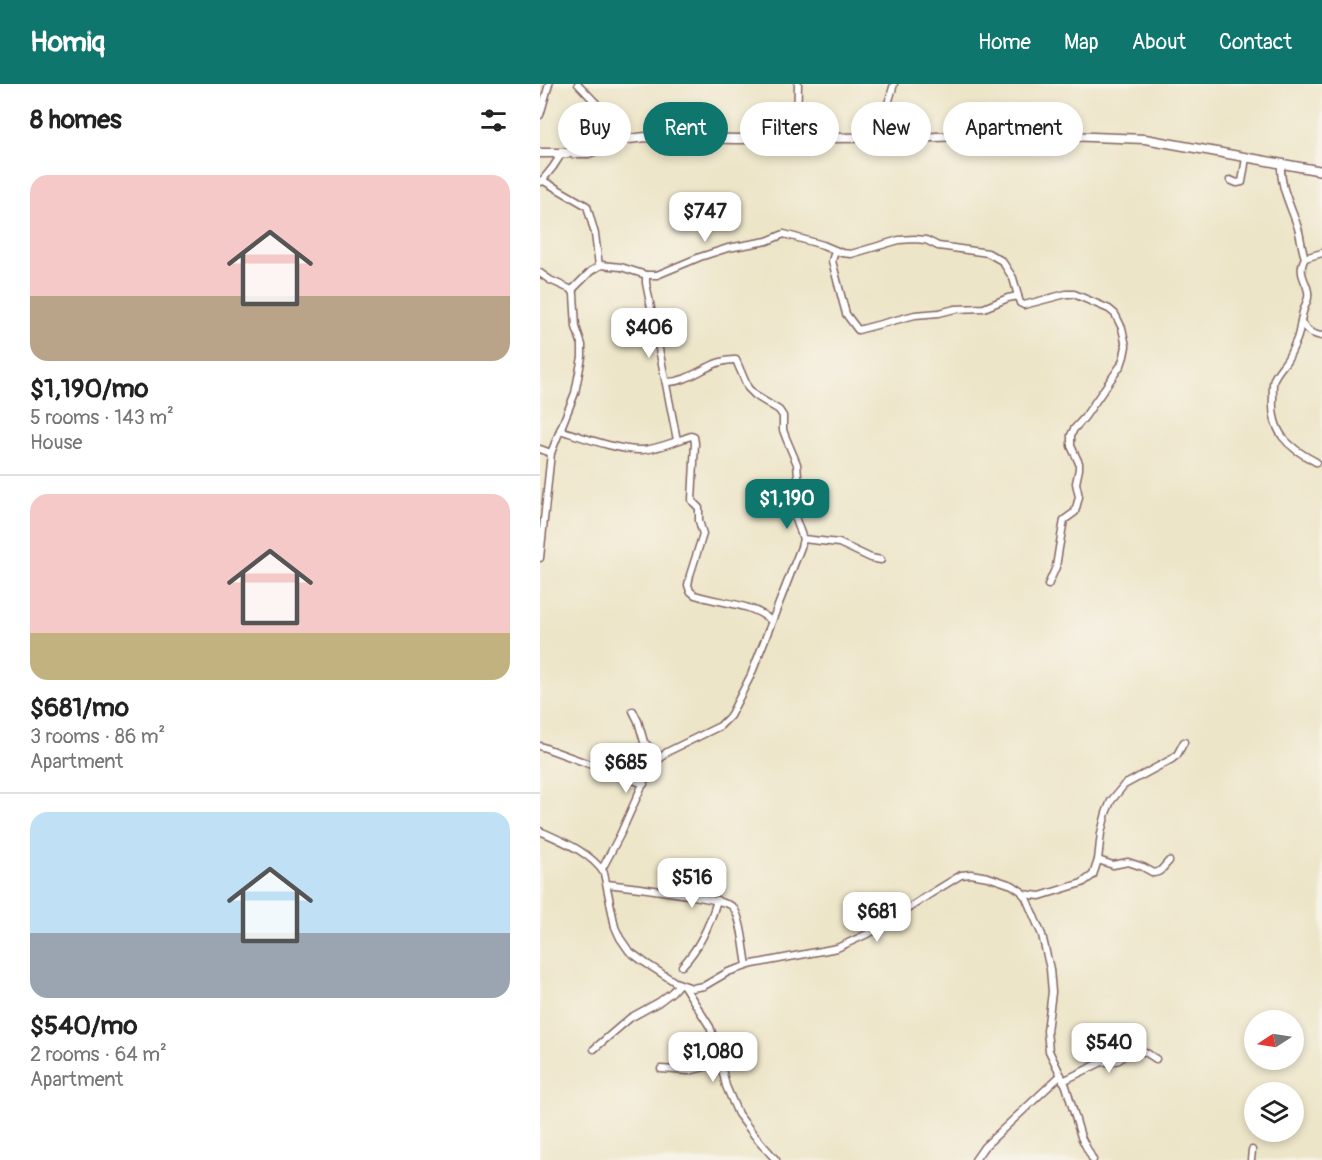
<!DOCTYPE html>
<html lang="en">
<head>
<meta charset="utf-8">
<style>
	:root { --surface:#fff; --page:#f2f2f2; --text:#222; --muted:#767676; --line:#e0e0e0; --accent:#0f766e }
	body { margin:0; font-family:Pangolin,sans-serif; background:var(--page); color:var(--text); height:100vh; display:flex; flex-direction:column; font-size:22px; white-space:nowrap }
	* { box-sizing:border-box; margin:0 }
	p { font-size:20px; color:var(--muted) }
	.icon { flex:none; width:33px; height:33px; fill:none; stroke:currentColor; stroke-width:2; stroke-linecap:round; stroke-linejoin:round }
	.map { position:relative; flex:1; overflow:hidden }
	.panel { display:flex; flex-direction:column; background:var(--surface); width:540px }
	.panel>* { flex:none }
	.hud { position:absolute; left:18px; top:18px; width:570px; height:54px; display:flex; gap:12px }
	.needle { width:39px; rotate:258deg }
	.buttons { position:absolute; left:704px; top:926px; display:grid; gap:12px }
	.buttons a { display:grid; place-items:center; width:60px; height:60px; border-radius:50%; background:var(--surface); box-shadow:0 3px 9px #0003; font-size:30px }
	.price { position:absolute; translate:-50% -51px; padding:0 14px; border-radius:12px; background:#fff; color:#222; font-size:20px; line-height:39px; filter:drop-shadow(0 2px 3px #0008) }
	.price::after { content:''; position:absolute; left:50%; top:36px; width:18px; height:14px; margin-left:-9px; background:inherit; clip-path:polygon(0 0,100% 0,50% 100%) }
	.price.selected { background:var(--accent); color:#fff }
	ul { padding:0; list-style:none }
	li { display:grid; align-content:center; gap:12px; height:318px; padding:0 30px }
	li+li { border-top:2px solid var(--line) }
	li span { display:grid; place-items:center; height:186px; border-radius:18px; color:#555 }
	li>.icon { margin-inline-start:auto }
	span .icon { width:108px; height:108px; fill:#fffc; stroke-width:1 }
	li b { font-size:26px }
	h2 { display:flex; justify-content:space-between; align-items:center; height:72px; padding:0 30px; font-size:26px }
	.chip { padding:0 21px; border-radius:27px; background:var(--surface); box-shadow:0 3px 9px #0003; font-size:21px; line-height:54px }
	.chip.selected { background:var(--accent); color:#fff }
	header { display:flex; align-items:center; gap:36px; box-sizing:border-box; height:84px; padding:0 30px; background:var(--accent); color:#fff }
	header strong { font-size:28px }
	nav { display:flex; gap:33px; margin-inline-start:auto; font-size:21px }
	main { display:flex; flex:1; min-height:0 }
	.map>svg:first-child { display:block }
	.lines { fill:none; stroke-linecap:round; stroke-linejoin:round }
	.minor-casing { stroke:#836462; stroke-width:9 }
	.major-casing { stroke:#836462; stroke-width:11 }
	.minor { stroke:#fff; stroke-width:6 }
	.major { stroke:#fff; stroke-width:8 }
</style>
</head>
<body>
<header>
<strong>Homiq</strong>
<nav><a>Home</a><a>Map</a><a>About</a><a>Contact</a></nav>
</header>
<main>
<section class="panel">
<h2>8 homes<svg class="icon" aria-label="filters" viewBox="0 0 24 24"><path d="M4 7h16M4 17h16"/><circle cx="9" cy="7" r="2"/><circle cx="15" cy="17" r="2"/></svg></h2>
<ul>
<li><span style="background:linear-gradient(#f6c9c9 65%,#b9a48a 0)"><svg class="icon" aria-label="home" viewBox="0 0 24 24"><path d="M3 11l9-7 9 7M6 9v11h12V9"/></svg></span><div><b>$1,190/mo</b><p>5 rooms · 143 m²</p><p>House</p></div></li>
<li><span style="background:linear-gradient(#f6c9c9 75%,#c2b280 0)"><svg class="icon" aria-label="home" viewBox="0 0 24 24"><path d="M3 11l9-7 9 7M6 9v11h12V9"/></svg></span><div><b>$681/mo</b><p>3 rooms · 86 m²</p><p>Apartment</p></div></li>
<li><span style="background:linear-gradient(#bfe0f5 65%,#9aa5b1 0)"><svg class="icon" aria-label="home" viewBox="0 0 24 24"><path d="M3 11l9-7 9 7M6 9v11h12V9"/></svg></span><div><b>$540/mo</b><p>2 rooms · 64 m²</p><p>Apartment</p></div></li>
</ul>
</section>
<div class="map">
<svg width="782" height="1076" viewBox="0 0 782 1076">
	<rect width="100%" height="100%" fill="#f7f3e8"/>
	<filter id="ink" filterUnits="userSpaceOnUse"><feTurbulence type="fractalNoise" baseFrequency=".0167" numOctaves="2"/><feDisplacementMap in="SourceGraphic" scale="12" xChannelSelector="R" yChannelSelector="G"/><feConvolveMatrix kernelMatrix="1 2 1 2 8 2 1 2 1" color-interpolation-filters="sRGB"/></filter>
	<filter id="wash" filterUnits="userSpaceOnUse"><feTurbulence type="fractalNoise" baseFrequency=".008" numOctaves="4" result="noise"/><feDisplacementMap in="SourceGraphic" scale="24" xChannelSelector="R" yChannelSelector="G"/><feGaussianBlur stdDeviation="1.35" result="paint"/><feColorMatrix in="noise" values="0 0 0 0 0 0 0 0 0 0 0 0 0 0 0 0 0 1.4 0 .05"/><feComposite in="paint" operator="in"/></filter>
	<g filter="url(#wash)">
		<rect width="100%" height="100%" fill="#ede5c8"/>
	</g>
	<g filter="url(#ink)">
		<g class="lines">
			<defs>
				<g id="minor">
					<path d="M38,0L56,19L64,34L80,56"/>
					<path d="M0,31L9,0"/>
					<path d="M341,53L342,39L354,0"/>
					<path d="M254,54L257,46L258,0"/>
					<path d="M741,80C740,103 750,120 757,141C761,152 761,163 765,174"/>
					<path d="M2,96L47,122L55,150L59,182"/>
					<path d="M690,96L697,99L702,98L706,74"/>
					<path d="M1,98L13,83L22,69"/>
					<path d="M295,167L292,177L306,230L318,246L375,231L399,229L415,225L444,224L468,214L478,212"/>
					<path d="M0,189L10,196L32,206L34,210L36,243L42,261V273L35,309L11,369L0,474"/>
					<path d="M106,191V199L137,356"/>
					<path d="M32,206L51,187L61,181L81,183L106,191H117L160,173L188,164L227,157L244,150L283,161L302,169L311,170L359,156L374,155L386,156L398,162L406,163L448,169L462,177L473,194L480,219L484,221L526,210H534L569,225L575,230L582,244L586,262L584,272L581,281L544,334L534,345L531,351V362L539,379V385L536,399L539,413L535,428L524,436L519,464L516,483L508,501"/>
					<path d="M761,238C767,247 771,250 782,252"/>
					<path d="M20,346C42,353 80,367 102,366C118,365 136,357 151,352L154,353L155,359L152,416L153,418L159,424V437L163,450L150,491L148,501L150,507L155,511C182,520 209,518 232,537"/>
					<path d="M0,365L11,369"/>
					<path d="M776,378C747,363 731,348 733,314C733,308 732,301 734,295C737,288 743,282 747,276C751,269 754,262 757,255C760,247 760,239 762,232C763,226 766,220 768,214C771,200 755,192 765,174L782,169"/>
					<path d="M263,455L299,459L331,474L341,476"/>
					<path d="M93,627L98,637L104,658L121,674"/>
					<path d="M0,662L104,700"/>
					<path d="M0,747C22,757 50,768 64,789L75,843L80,854L89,867L104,878L135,898L152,904L164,902L188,888L213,880L297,864L336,846L387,812L421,791L431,790L448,793L472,801L481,807L486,814L502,851L510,885L512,908L507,947L509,967L526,1002L541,1053L553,1076"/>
					<path d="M558,776L573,781L588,778L603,783L614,789L618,788L621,786L629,777"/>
					<path d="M62,785L80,751L101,704L115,679L127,668L180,642L190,632L211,591L261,463L263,455L254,430L259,403L257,380L246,354L243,346V332L239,326L216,312L208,304L196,276C171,274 152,299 126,298"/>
					<path d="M67,800C85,802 185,814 193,823C202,834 204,867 207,881"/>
					<path d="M483,810L500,812L542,799L553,791L558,776L561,749L566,729L571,717L584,701L632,675L637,671L644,658"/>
					<path d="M142,882C160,863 170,841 177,816"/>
					<path d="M144,902L170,943L176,960L186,1002L198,1030L214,1051L236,1076"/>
					<path d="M54,965L90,934L119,918L132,908L139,900"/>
					<path d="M121,985L149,987L181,979"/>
					<path d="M523,997L562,978H572L579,976L590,966L592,965L605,968L616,975"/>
					<path d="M435,1076L444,1063L521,991"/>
					<path d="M711,1076L712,1066"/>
				</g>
				<path id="major" d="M0,69H49L80,56L106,53L196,55L395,53L473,50L605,55L782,87"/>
			</defs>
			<use href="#minor" class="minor-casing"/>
			<use href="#major" class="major-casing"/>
			<use href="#minor" class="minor"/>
			<use href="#major" class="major"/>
		</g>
	</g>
</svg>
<div class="buttons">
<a><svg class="needle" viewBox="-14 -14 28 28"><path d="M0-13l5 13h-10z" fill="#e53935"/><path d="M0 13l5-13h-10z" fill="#767676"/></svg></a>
<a><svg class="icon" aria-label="layers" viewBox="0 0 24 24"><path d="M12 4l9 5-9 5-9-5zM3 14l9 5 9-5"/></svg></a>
</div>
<b class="price" style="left:165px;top:159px">$747</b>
<b class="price" style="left:109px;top:275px">$406</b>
<b class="price selected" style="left:247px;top:446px">$1,190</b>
<b class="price" style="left:86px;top:710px">$685</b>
<b class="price" style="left:152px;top:825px">$516</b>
<b class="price" style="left:337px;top:859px">$681</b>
<b class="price" style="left:569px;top:990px">$540</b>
<b class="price" style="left:173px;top:999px">$1,080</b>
<div class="hud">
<a class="chip">Buy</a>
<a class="chip selected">Rent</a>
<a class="chip">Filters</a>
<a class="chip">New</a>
<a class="chip">Apartment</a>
</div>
</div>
</main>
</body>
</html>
